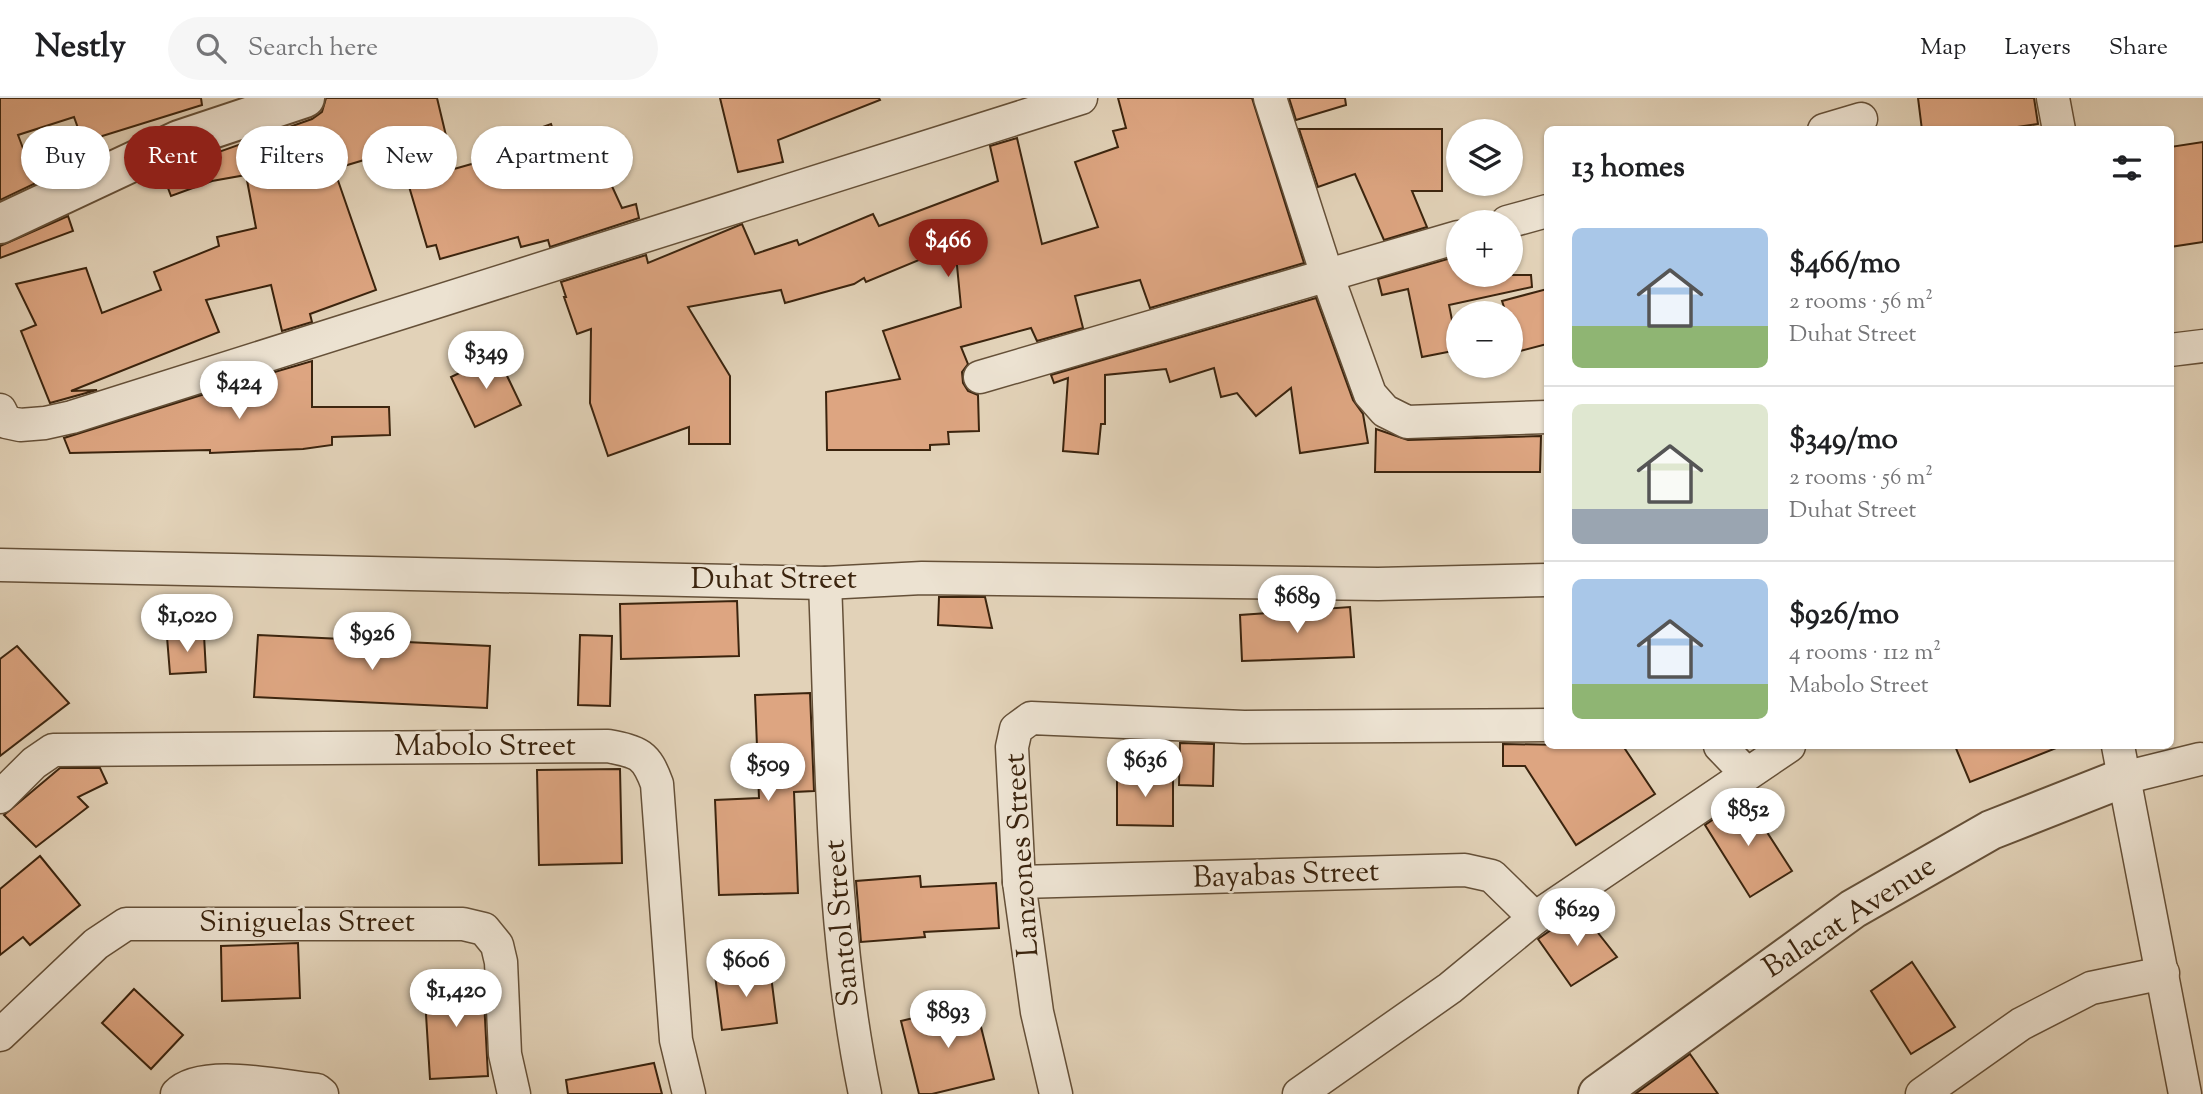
<!DOCTYPE html>
<html lang="en">
<head>
<meta charset="utf-8">
<style>
	:root { --surface:#fff; --page:#f6f6f6; --text:#202124; --muted:#757577; --line:#e0e0e0; --accent:#8f2418 }
	body { margin:0; font-family:"Sorts Mill Goudy",serif; background:var(--page); color:var(--text); height:100vh; display:flex; flex-direction:column; font-size:26px; white-space:nowrap }
	* { box-sizing:border-box; margin:0 }
	p { font-size:23px; color:var(--muted) }
	.icon { flex:none; width:38px; height:38px; fill:none; stroke:currentColor; stroke-width:2; stroke-linecap:round; stroke-linejoin:round }
	.map { position:relative; flex:1; overflow:hidden }
	.sheet { position:absolute; left:1544px; top:28px; width:630px; height:623px; display:flex; flex-direction:column; background:var(--surface); border-radius:10px; box-shadow:0 2px 5px #0004 }
	.sheet>* { flex:none }
	.top-card { position:absolute; left:21px; top:28px; width:665px; height:63px; display:flex; gap:14px }
	.tools { position:absolute; left:1446px; top:21px; display:grid; gap:14px }
	.tools a { display:grid; place-items:center; width:77px; height:77px; border-radius:50%; background:var(--surface); box-shadow:0 2px 5px #0004; font-size:35px }
	.price { position:absolute; translate:-50% -60px; padding:0 16px; border-radius:24px; background:#fff; color:#222; font-size:23px; line-height:46px; filter:drop-shadow(0 2px 4px #0008) }
	.price::after { content:''; position:absolute; left:50%; top:42px; width:21px; height:16px; margin-left:-10px; background:inherit; clip-path:polygon(0 0,100% 0,50% 100%) }
	.price.active { background:var(--accent); color:#fff }
	ul { padding:0; list-style:none }
	li { display:flex; align-items:center; gap:21px; height:175px; padding:0 28px }
	li+li { border-top:2px solid var(--line) }
	li span { display:grid; place-items:center; flex:none; width:196px; height:140px; border-radius:10px; color:#555 }
	li>.icon { margin-inline-start:auto }
	span .icon { width:84px; height:84px; fill:#fffc; stroke-width:1 }
	li b { font-size:30px }
	h2 { display:flex; justify-content:space-between; align-items:center; height:84px; padding:0 28px; font-size:30px }
	.chip { padding:0 24px; border-radius:32px; background:var(--surface); box-shadow:0 2px 5px #0004; font-size:24px; line-height:63px }
	.chip.active { background:var(--accent); color:#fff }
	header { display:flex; align-items:center; gap:42px; box-sizing:border-box; height:98px; padding:0 35px; background:var(--surface); border-bottom:2px solid var(--line) }
	header strong { font-size:33px }
	nav { display:flex; gap:38px; margin-inline-start:auto; font-size:24px }
	.search { width:490px; height:63px; background:var(--page); display:flex; align-items:center; gap:18px; box-sizing:border-box; padding:0 24px; border-radius:38px; color:var(--muted); font-size:26px }
	.map>svg:first-child { display:block }
	.building { fill:#dda581; stroke:#3b240e; stroke-width:2 }
	.lines { fill:none; stroke-linecap:round; stroke-linejoin:round }
	.minor-casing { stroke:#655038; stroke-width:35 }
	.tertiary-casing { stroke:#655038; stroke-width:42 }
	.minor { stroke:#ece2d1; stroke-width:32 }
	.tertiary { stroke:#ece2d1; stroke-width:38 }
	.labels { text-anchor:middle; dominant-baseline:central; stroke-width:5; stroke-linejoin:round; paint-order:stroke }
	.street-label { font-size:30px; fill:#3b240e; stroke:#ece2d1 }
</style>
</head>
<body>
<header>
<strong>Nestly</strong>
<div class="search"><svg class="icon" aria-label="search" viewBox="0 0 24 24"><circle cx="10" cy="10" r="6"/><path d="M15 15l6 6"/></svg>Search here</div>
<nav><a>Map</a><a>Layers</a><a>Share</a></nav>
</header>
<div class="map">
<svg width="2203" height="996" viewBox="0 0 2203 996">
	<rect width="100%" height="100%" fill="#e2d2b8"/>
	<filter id="stains"><feTurbulence type="fractalNoise" baseFrequency=".00286" numOctaves="4"/><feColorMatrix values="0 0 0 0 .2 0 0 0 0 .09 0 0 0 0 .02 0 0 0 .5 -.17"/></filter>
	<radialGradient id="worn" r=".72"><stop offset=".6" stop-color="#630" stop-opacity="0"/><stop offset="1" stop-color="#630" stop-opacity=".3"/></radialGradient>
	<g class="building">
		<path d="M0,0H201L202,7L83,44L74,19L18,37L36,85L0,102Z"/>
		<path d="M326,0H437L454,71L514,54L509,41L551,26L556,40L587,34L622,110L636,106L639,120L550,149L548,142L521,149L518,139L440,161L436,147L427,149L405,75L397,77L391,54L334,71L376,192L310,216L312,224L282,233L271,187L206,202L219,234L71,293L97,292L50,305L21,233L36,227L16,186L86,170L102,215L161,192L154,174L219,148L217,139L256,130L246,77L212,83L171,98L162,74L312,21L322,14Z"/>
		<path d="M720,0H879L880,2L778,42L783,64L738,74Z"/>
		<path d="M1118,0H1252L1304,165L1150,210L1140,182L1075,198L1083,230L1037,243L1031,230L961,249L968,266L962,274L963,285L968,293L978,297L979,333L948,334L949,346L930,347V352H827L826,294L900,281L883,233L961,209L955,147L866,184L864,180L854,186L785,205L781,192L688,209L730,278V346H689V329L608,358L590,305L591,231L577,236L564,199H566L561,184L646,157L648,165L742,126L755,156L797,142L799,147L873,116L879,128L998,83L990,48L1017,40L1042,146L1098,129L1075,64L1118,49L1113,33L1126,30Z"/>
		<path d="M1289,0H1345L1346,7L1296,22Z"/>
		<path d="M1918,0H2034L2038,26L1997,32H1922Z"/>
		<path d="M1299,31H1442V93H1412L1427,129L1384,142L1355,76L1318,89Z"/>
		<path d="M2203,44V144L2170,149V49Z"/>
		<path d="M68,118L73,133L0,160V148Z"/>
		<path d="M1458,158V177H1531L1532,189L1449,207L1458,252L1422,259L1408,191L1382,197L1378,181Z"/>
		<path d="M1547,191V246L1516,254L1510,232V215H1506L1502,203Z"/>
		<path d="M1316,200L1353,302L1363,316L1368,345L1300,355L1291,290L1256,318L1237,295L1221,299L1214,270L1170,284L1166,271L1105,277V326H1101L1098,356L1063,353L1068,280L1054,285L1051,277Z"/>
		<path d="M497,257L521,307L475,329L451,279Z"/>
		<path d="M312,263V309H389L390,337L332,339V347L303,351L210,355V352L70,355L64,340L240,285L261,284V278Z"/>
		<path d="M1376,331L1408,342L1541,338L1540,374H1375Z"/>
		<path d="M939,499H985L992,530L938,527Z"/>
		<path d="M737,503L739,558L621,561L620,506Z"/>
		<path d="M1350,509L1354,559L1242,563L1240,517Z"/>
		<path d="M204,537L206,574L170,576L167,539Z"/>
		<path d="M258,537L490,548L487,610L254,599Z"/>
		<path d="M580,537L612,538L610,608L578,607Z"/>
		<path d="M17,548L69,605L0,658V561Z"/>
		<path d="M810,595L814,693L794,694L798,795L719,797L715,702L759,700L755,597Z"/>
		<path d="M1180,645L1214,646L1213,688L1179,687Z"/>
		<path d="M1503,646L1623,648L1655,696L1576,747L1525,668H1503Z"/>
		<path d="M1955,648H2058L2059,649L1970,684Z"/>
		<path d="M60,670H100L107,685L78,699L88,709L36,749L4,717Z"/>
		<path d="M620,671L622,765L539,767L537,672Z"/>
		<path d="M1117,675H1173V728L1117,727Z"/>
		<path d="M1745,700L1792,773L1750,799L1705,727Z"/>
		<path d="M40,758L80,807L30,847L23,839L0,857V791Z"/>
		<path d="M920,778L921,789L996,785L999,830L924,834L925,839L861,844L856,783Z"/>
		<path d="M1580,812L1617,859L1571,888L1538,841Z"/>
		<path d="M298,845L300,900L222,903L221,848Z"/>
		<path d="M1912,864L1955,929L1911,956L1871,893Z"/>
		<path d="M770,870L777,925L722,932L715,877Z"/>
		<path d="M483,883L488,978L430,981L424,884Z"/>
		<path d="M134,891L183,937L151,971L102,925Z"/>
		<path d="M975,905L994,981L932,996H919L901,923Z"/>
		<path d="M1690,956L1718,996H1635Z"/>
		<path d="M654,965L662,996H568L566,982Z"/>
	</g>
	<g class="lines">
		<defs>
			<g id="minor">
				<path d="M1270,0L1327,177L1370,296L1385,313L1407,324L1547,319"/>
				<path d="M2053,0L2059,32"/>
				<path d="M1824,32L1861,21"/>
				<path d="M1507,124L1547,113"/>
				<path d="M2170,252L2203,248"/>
				<path d="M980,279L1458,139"/>
				<path d="M0,312L6,324L20,327L45,325L72,319L1081,0"/>
				<path d="M0,467L825,485L922,480L1378,486L1547,482"/>
				<path d="M825,485C832,655 830,828 865,996"/>
				<path d="M1720,648L1746,675"/>
				<path d="M2118,648L2185,996"/>
				<path d="M2123,680L2200,661"/>
				<path d="M0,699L34,665L53,652L608,648C639,654 646,656 657,686L676,942L689,996"/>
				<path d="M1019,784L1465,772L1492,778L1535,820"/>
				<path d="M0,937L96,846L126,826H463L484,831L497,847L501,864L505,956L514,996"/>
				<path d="M177,996C202,970 282,989 317,992L322,996"/>
				<path d="M1056,996L1037,914L1019,784L1012,649L1016,631L1031,620L1244,629L1547,627"/>
				<path d="M1299,996L1450,890L1535,820L1789,648"/>
				<path d="M1922,996L2021,926L2091,890L2163,875"/>
			</g>
			<g id="tertiary">
				<path d="M0,126L179,42L305,0"/>
				<path d="M1598,996L1853,811L1991,732L2123,680"/>
			</g>
		</defs>
		<use href="#minor" class="minor-casing"/>
		<use href="#tertiary" class="tertiary-casing"/>
		<use href="#minor" class="minor"/>
		<use href="#tertiary" class="tertiary"/>
	</g>
	<g class="labels">
		<g class="street-label">
			<text x="774" y="482">Duhat Street</text>
			<text x="485" y="649">Mabolo Street</text>
			<text transform="translate(1023 757) rotate(-94)">Lanzones Street</text>
			<text transform="translate(1286 778) rotate(-2)">Bayabas Street</text>
			<text transform="translate(1850 820) rotate(-33)">Balacat Avenue</text>
			<text x="307" y="825">Siniguelas Street</text>
			<text transform="translate(843 825) rotate(-95)">Santol Street</text>
		</g>
	</g>
	<rect width="100%" height="100%" filter="url(#stains)"/>
	<rect width="100%" height="100%" fill="url(#worn)"/>
</svg>
<div class="tools">
<a><svg class="icon" aria-label="layers" viewBox="0 0 24 24"><path d="M12 4l9 5-9 5-9-5zM3 14l9 5 9-5"/></svg></a>
<a>+</a>
<a>−</a>
</div>
<b class="price active" style="left:948px;top:181px">$466</b>
<b class="price" style="left:486px;top:293px">$349</b>
<b class="price" style="left:239px;top:323px">$424</b>
<b class="price" style="left:1297px;top:537px">$689</b>
<b class="price" style="left:187px;top:556px">$1,020</b>
<b class="price" style="left:372px;top:574px">$926</b>
<b class="price" style="left:1145px;top:701px">$636</b>
<b class="price" style="left:768px;top:705px">$509</b>
<b class="price" style="left:1748px;top:750px">$852</b>
<b class="price" style="left:1577px;top:850px">$629</b>
<b class="price" style="left:746px;top:901px">$606</b>
<b class="price" style="left:456px;top:931px">$1,420</b>
<b class="price" style="left:948px;top:952px">$893</b>
<div class="top-card">
<a class="chip">Buy</a>
<a class="chip active">Rent</a>
<a class="chip">Filters</a>
<a class="chip">New</a>
<a class="chip">Apartment</a>
</div>
<section class="sheet">
<h2>13 homes<svg class="icon" aria-label="filters" viewBox="0 0 24 24"><path d="M4 7h16M4 17h16"/><circle cx="9" cy="7" r="2"/><circle cx="15" cy="17" r="2"/></svg></h2>
<ul>
<li><span style="background:linear-gradient(#a9c7e8 70%,#8fb573 0)"><svg class="icon" aria-label="home" viewBox="0 0 24 24"><path d="M3 11l9-7 9 7M6 9v11h12V9"/></svg></span><div><b>$466/mo</b><p>2 rooms · 56 m²</p><p>Duhat Street</p></div></li>
<li><span style="background:linear-gradient(#dfe7d0 75%,#9aa5b1 0)"><svg class="icon" aria-label="home" viewBox="0 0 24 24"><path d="M3 11l9-7 9 7M6 9v11h12V9"/></svg></span><div><b>$349/mo</b><p>2 rooms · 56 m²</p><p>Duhat Street</p></div></li>
<li><span style="background:linear-gradient(#a9c7e8 75%,#8fb573 0)"><svg class="icon" aria-label="home" viewBox="0 0 24 24"><path d="M3 11l9-7 9 7M6 9v11h12V9"/></svg></span><div><b>$926/mo</b><p>4 rooms · 112 m²</p><p>Mabolo Street</p></div></li>
</ul>
</section>
</div>
</body>
</html>
